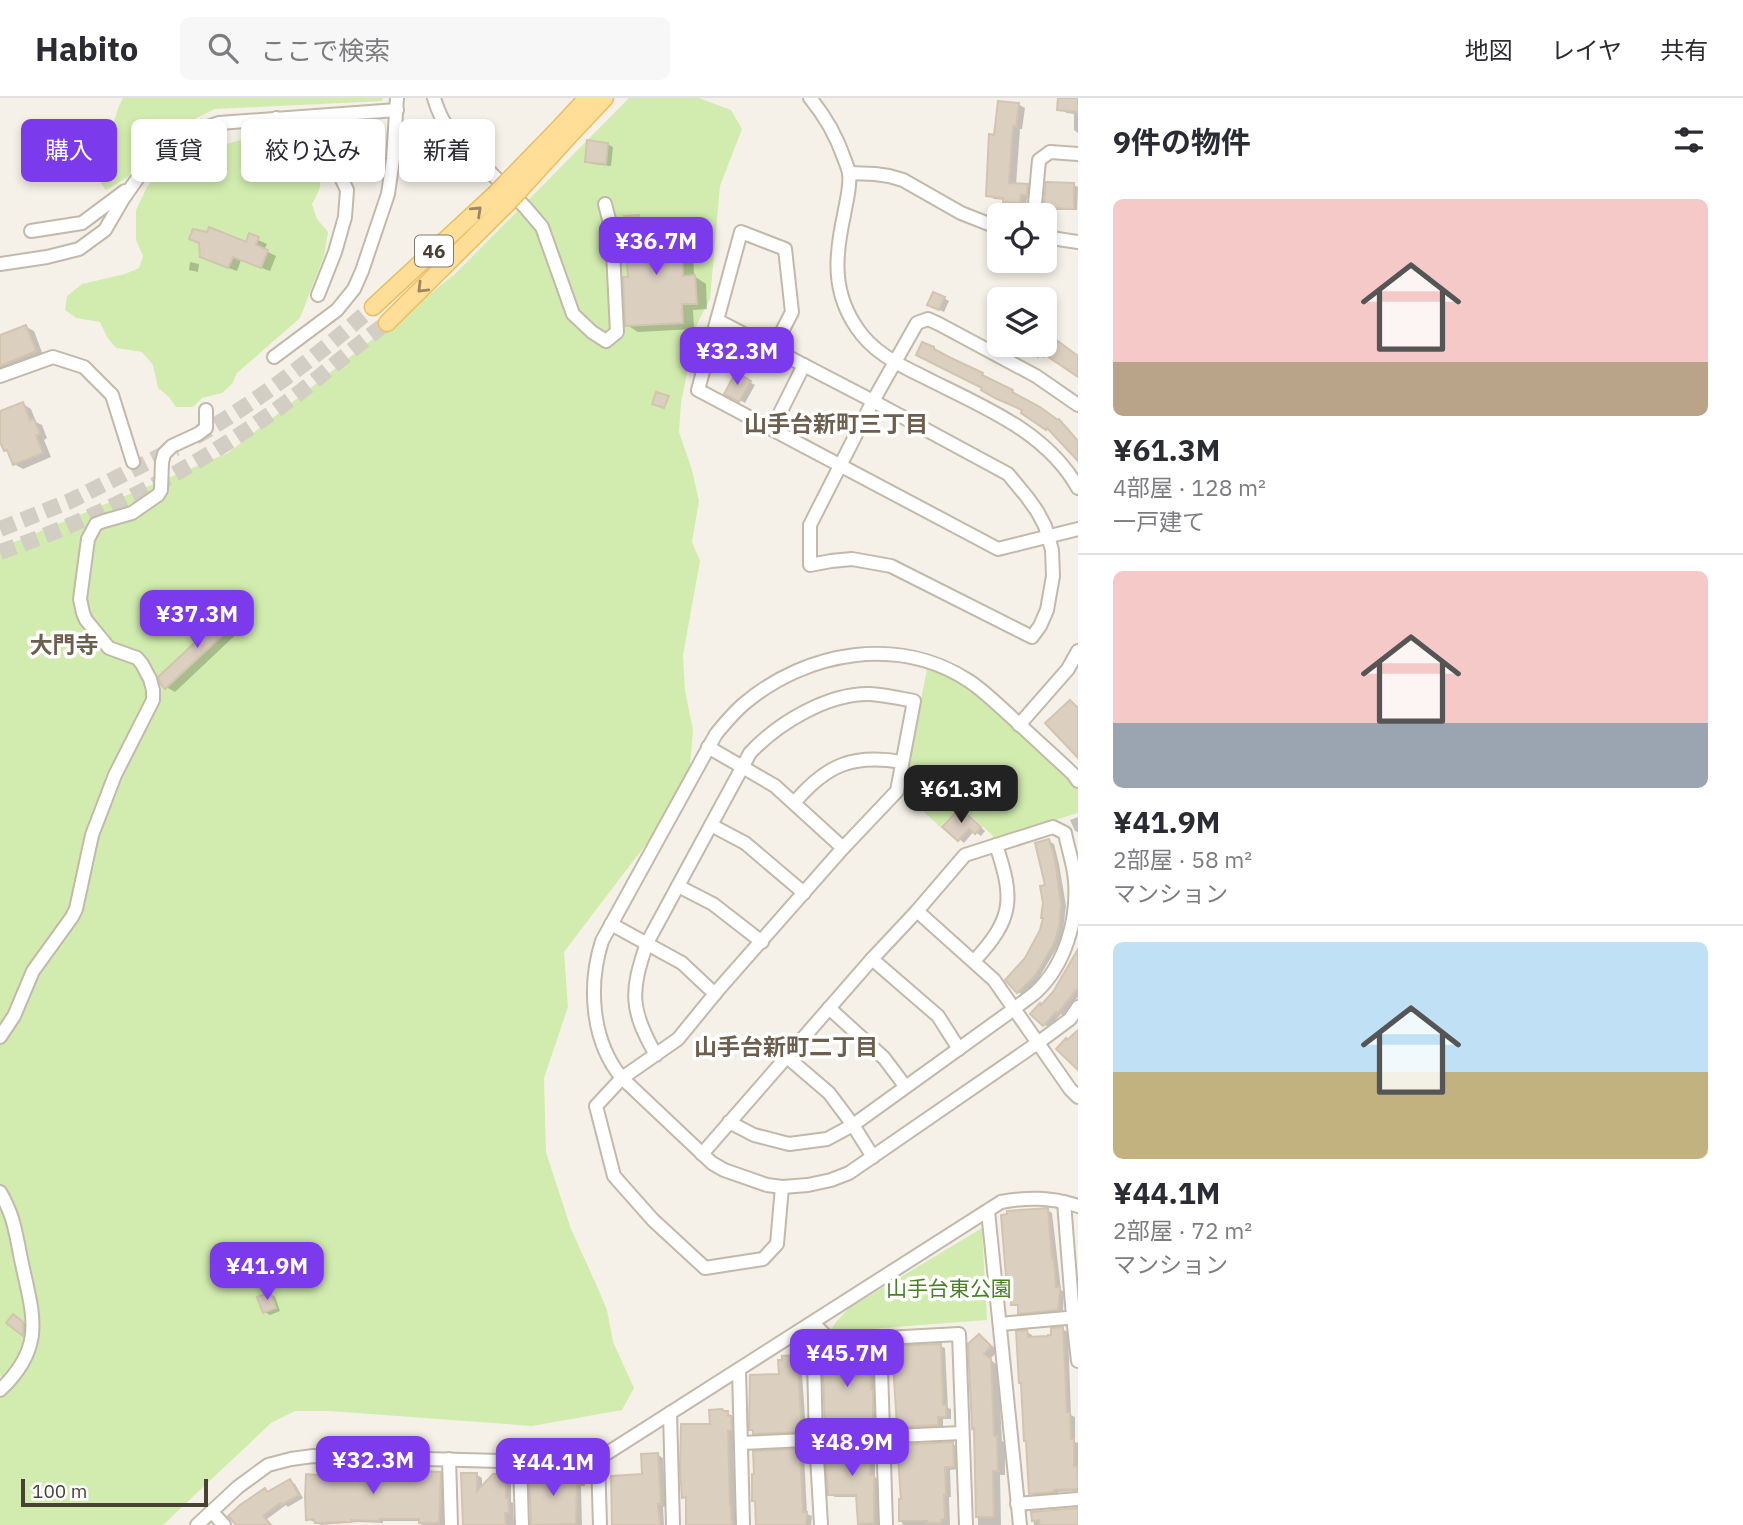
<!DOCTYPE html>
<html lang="ja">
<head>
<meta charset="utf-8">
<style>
	:root { --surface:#fff; --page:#f7f7f7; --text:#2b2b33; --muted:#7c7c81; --line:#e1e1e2; --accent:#7c3aed }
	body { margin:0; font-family:"IBM Plex Sans","Noto Sans JP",sans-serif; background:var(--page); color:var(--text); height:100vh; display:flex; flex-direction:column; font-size:26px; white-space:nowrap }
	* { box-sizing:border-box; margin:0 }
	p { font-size:23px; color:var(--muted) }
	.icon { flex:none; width:38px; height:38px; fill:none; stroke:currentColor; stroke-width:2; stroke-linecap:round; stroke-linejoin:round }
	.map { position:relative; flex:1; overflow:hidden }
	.panel { display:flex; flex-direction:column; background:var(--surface); width:665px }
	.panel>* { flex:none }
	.banner { position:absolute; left:21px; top:21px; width:665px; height:63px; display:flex; gap:14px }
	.buttons { position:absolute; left:987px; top:105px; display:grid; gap:14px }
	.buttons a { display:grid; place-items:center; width:70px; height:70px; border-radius:10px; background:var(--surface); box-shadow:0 4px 10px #0003; font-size:35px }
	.scale { position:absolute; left:21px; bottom:18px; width:187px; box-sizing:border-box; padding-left:7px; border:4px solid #4a4136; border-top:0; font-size:19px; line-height:24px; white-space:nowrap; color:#4a4136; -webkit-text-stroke:5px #fff; paint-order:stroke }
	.price { position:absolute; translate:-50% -60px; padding:0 16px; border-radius:14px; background:var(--accent); color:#fff; font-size:23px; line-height:46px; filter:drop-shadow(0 2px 4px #0008) }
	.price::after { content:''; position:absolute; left:50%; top:42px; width:21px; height:16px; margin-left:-10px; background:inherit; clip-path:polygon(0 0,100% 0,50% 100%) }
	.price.selected { background:#222; color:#fff }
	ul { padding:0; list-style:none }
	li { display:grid; align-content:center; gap:14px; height:371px; padding:0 35px }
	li+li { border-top:2px solid var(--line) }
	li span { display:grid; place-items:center; height:217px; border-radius:10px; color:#555 }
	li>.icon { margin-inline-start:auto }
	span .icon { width:126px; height:126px; fill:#fffc; stroke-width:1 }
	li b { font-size:30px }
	h2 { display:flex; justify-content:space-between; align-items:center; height:84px; padding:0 35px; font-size:30px }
	.tag { padding:0 24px; border-radius:10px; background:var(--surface); box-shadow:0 4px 10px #0003; font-size:24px; line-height:63px }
	.tag.selected { background:var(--accent); color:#fff }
	header { display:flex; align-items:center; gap:42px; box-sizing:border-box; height:98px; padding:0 35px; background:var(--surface); border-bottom:2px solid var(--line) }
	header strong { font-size:33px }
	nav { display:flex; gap:38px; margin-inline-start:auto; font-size:24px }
	.search { width:490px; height:63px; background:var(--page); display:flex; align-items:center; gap:18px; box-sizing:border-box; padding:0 24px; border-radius:10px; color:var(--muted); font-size:26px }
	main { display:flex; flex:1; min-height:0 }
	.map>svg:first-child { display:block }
	.green { fill:#d2ecaf }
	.shadow { fill:#0003 }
	.building { fill:#dbcfc0; stroke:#d3c4b0; stroke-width:2 }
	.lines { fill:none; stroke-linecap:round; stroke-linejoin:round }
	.major-tunnel { stroke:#d3cec4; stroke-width:16; stroke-dasharray:16 8; stroke-linecap:butt }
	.minor-casing { stroke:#c2b9aa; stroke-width:16 }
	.major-casing { stroke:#edbe5f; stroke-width:19 }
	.minor { stroke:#fff; stroke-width:12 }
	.major { stroke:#ffdf98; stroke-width:16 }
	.major-bridge-casing { stroke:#edbe5f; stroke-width:19; stroke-linecap:butt }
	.major-bridge { stroke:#ffdf98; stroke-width:16 }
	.oneway { stroke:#9b8862 }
	.labels { text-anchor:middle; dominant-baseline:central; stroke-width:7; stroke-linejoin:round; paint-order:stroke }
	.shield { fill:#fff; stroke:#807a72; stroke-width:2 }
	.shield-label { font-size:19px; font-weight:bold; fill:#4a4136 }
	.park-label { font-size:21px; fill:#4a8124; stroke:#fff }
	.neighbourhood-label { font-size:23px; font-weight:bold; fill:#6d5f4d; stroke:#fff }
</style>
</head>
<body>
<header>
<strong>Habito</strong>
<div class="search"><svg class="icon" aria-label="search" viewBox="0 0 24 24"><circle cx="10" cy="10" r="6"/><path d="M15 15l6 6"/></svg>ここで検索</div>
<nav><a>地図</a><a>レイヤ</a><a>共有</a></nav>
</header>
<main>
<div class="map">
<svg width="1078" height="1427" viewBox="0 0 1078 1427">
	<rect width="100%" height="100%" fill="#f5f1e8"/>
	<g class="green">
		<path d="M123,0H383L382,3L215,11L180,28L166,39L135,67L128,79L106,92L101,86L103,57L119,8Z"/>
		<path d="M629,0H699L731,12L742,31L720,88L710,201L697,226L681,305L679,334L692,372L699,403L692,444L700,463L683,557L685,592L693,632L689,681L669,716L564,854L568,909L544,980L546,1054L571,1131L596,1186L607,1212L613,1244L634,1290L622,1312L532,1328L329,1313H295L271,1325L163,1427H0V1292L7,1285L0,1278V450L228,355L455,176Z"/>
		<path d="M249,40C268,44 274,47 282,66L297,64L309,65C324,81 323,87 312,106L317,121L328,134L324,158L300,220L237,275L232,286L222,295L202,300L193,309H176L169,299L158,290L153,267L142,254L116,250L107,239L100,224L76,220L65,212L67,198L82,186L125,176L139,170L143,158L136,142V112L147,89L163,68L200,61L222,47Z"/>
		<path d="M927,571L945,577L967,589L990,606L1074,685L1078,692V715L993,741L992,737L960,708L940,729L903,694Z"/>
		<path d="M982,1130L987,1222L830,1234L836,1224L849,1210Z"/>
	</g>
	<g class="shadow">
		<path d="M1078,2V35L1074,32V16L1067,15L1059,11Z"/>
		<path d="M1018,6L1025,10L1022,31H1020L1016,87L1028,88L1034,92L1033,100H1027L1026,108L1011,107L1005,102L994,101L988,97L996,39Z"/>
		<path d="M607,46L613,49L611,68L592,66L587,63Z"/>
		<path d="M1074,87L1078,89L1077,112H1055L1054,114L1045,111Z"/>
		<path d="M639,119L650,126L651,142H668L680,124L692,130L694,178L706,186L707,211L693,212L694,231L638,234L627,227L630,180Z"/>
		<path d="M250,138L267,146L264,152L276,158L270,173L241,162L237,173L210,163L247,146Z"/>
		<path d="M190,164L199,166L198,174L189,172Z"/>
		<path d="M944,200L949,203L944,214L934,209Z"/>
		<path d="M26,229L34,233L43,257L0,275V239Z"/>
		<path d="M1031,247H1042L1078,260V279L1046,256L1044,260L1029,253Z"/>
		<path d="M737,277L755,287L745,305L726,295Z"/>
		<path d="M23,306L31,311L36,324L42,327L47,340L44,342L51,359L23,371L14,366L10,355L5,352L0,339V315Z"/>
		<path d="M229,515L237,520L245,528L175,594L166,589Z"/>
		<path d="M965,715L985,733L981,738L974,733L964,745L945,729Z"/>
		<path d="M1078,719V734L1075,733L1070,722Z"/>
		<path d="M1049,743L1054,746L1059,766L1066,808L1063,833L1059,846L1037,883L1023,897L1018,894L1026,861L1041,833L1045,820Z"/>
		<path d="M1078,851V899L1063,917L1061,916L1049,929L1044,927L1042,908L1062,884L1075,860Z"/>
		<path d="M1047,1112L1052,1115L1061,1192L1064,1194L1063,1214L1025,1218L1020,1215V1209L1013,1206L1012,1190L1009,1188Z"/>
		<path d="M270,1196L275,1199L280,1213L270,1217L265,1214Z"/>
		<path d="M19,1221L28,1228L27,1238L9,1224Z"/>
		<path d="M1062,1231L1068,1234L1071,1317L1075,1319V1344L1078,1345V1393L1058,1394L1059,1396L1036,1398L1031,1395L1027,1234L1032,1237V1241L1050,1240Z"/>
		<path d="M979,1238L986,1242L998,1253L990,1261L998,1268L1002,1343L1005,1345V1377H1000L1001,1427H978L976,1331Z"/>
		<path d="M940,1248L945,1250L948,1310L951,1311V1321H943V1329L904,1331L899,1328Z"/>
		<path d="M865,1252L874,1259L875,1296L878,1297L877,1332L831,1334L826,1331L831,1254Z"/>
		<path d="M796,1259L801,1262L806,1333H804V1336L760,1338L754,1335L780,1278Z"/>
		<path d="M722,1313L733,1318V1321L736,1323L737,1335H733L735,1411L737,1412V1427H688V1401L684,1399L711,1327Z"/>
		<path d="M952,1346L958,1349L959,1371L950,1372L951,1399H949L950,1427H903L901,1422Z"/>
		<path d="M869,1350L875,1353V1379L879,1382V1427H859L858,1399H835L830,1396Z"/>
		<path d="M799,1353L804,1356L807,1416L812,1418L811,1427H758Z"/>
		<path d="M658,1357L663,1360L666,1408L663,1409L664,1427H613Z"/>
		<path d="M384,1372L388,1374L440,1376L445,1379L443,1427H421V1423H383V1425L358,1424L321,1427L308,1421L334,1379Z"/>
		<path d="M477,1377L482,1380V1390L506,1377L511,1380V1404L513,1405L514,1427H465Z"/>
		<path d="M531,1377H580L585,1379V1388H581L582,1427H532Z"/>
		<path d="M290,1383L295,1386L303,1400L288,1409L286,1407L267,1421L272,1427H238L265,1393L269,1395Z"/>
		<path d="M1078,1412V1427H1034L1033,1415Z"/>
	</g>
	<g class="building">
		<path d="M1058,0H1078V14L1057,12Z"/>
		<path d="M998,3L1019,5L1016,29L1013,28L1009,85L1028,86L1027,97H1021L1020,105L1003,104V100L986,98L989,36L994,37Z"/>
		<path d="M587,42L608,45L606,66L585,64Z"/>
		<path d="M1046,84L1074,85V111L1051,110V113L1043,112Z"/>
		<path d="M639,117L640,141L667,140L666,123L681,122L683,178L695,177L697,206H682L683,225L625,228L623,179H628L624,118Z"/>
		<path d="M209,129L246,144L249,135L259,139L256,147L268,152L261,170L233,159L228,170L200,159L199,145L189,141L193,131L207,134Z"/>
		<path d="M933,194L945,199L939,212L927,207Z"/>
		<path d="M26,227L36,253L0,268V237Z"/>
		<path d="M1055,241L1078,258V279L1041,254L1038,259L1012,247H1051Z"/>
		<path d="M922,244L934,249V251L949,259L983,275L982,277L1013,292L1012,294L1040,309L1058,322L1059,321L1078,343V363L1047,330L1046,332L1021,315L1022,312L995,300L981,292L982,290L916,257Z"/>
		<path d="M736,274L751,283L739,304L724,296Z"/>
		<path d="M656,294L669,298L664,310L652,306Z"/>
		<path d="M23,304L30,322L34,321L40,336L36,337L43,355L13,367L7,352L4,353L0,344V313Z"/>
		<path d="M229,513L238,523L165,591L160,585L158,579Z"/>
		<path d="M1070,602L1078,610V660L1045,625Z"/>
		<path d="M960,710L981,729L975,736L969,731L958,743L942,729Z"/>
		<path d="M1049,741L1055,762L1061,805L1059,829L1055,843L1040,870L1032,881L1017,895L1005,882L1025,860L1040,832L1043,820H1041L1043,805L1040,788L1045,787L1035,745Z"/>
		<path d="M1078,851V890L1057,916L1056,914L1043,928L1030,916L1040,905L1041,907L1053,894Z"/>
		<path d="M1078,932V972L1056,951L1066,940L1067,942Z"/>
		<path d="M1048,1110L1052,1161H1054L1056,1189H1060L1058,1212L1018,1216V1207H1011L1010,1189L1007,1190L1001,1117L1007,1116V1113Z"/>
		<path d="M270,1194L276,1210L263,1215L257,1199Z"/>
		<path d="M13,1216L23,1224V1238L6,1225Z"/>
		<path d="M1063,1229L1067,1314H1070L1071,1341H1074V1368H1077L1078,1391L1054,1392V1394L1029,1396L1026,1343H1024L1021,1285H1019L1016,1233L1027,1232L1028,1239L1048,1238V1237H1051V1230Z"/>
		<path d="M979,1236L991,1248L984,1256L991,1261L994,1338H997L998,1373H993L994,1419H976L974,1330L972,1331L968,1246Z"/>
		<path d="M941,1246L943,1307H946V1319H938V1327L897,1329L892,1248Z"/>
		<path d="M822,1249L831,1252L865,1250V1255H870L871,1292H873V1329L825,1332Z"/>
		<path d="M797,1257L802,1331H799V1334L753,1336V1332H749L750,1277L779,1276L778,1262H782V1258Z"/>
		<path d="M722,1311L724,1313H728V1318H731L732,1332L728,1333L730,1407H731L732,1427H686V1399L682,1400L680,1370L681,1326H710L709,1312Z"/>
		<path d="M953,1344L954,1369H945L946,1397H944L945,1421L941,1422L942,1425H927V1423H899V1401H901L897,1347Z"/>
		<path d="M870,1348V1377H874V1425L858,1426L856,1397H828L825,1350Z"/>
		<path d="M800,1351L803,1414H807L806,1427H756L755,1403H752V1376H754L753,1353Z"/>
		<path d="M658,1355L661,1406H658L660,1427H612L611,1378L642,1376L641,1356Z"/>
		<path d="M361,1369L384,1370V1372L422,1374V1373L441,1374L439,1425H419V1421H379V1423L351,1422V1424L315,1425L314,1421L306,1422L305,1399L306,1376L332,1378V1372L361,1373Z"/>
		<path d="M551,1374V1376L580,1375V1386H577L576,1426L531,1427L529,1375Z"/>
		<path d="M461,1375H477V1393L493,1376H506V1400H508L509,1415H505L506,1427H463Z"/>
		<path d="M290,1381L299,1397L281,1407L280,1405L263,1418L271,1427H236L228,1418L240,1407L265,1390L267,1394Z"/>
		<path d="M1078,1410V1427H1040L1039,1422L1032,1423L1031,1414Z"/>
	</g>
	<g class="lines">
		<g class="major-tunnel">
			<path d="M195,339C259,303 317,258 373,209"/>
			<path d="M0,431L70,403L176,350"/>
			<path d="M0,454C100,420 197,369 283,307C319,281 351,251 387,225"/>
		</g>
		<defs>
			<g id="minor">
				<path d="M434,0C438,14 443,24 451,35L525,109L542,129L573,216L592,234L606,243L617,234L612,133L605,106"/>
				<path d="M810,0C825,18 836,37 844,60C846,65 848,70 849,75C851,89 846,104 844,117C835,158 832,194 857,230C872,253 897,266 920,277C978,307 1045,331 1078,390"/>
				<path d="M276,20L280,40L290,46L320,58L337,71L347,92L345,119L335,154L318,197"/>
				<path d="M849,75L875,76L889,78L903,82L961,115L999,130"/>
				<path d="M1034,117L1039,62L1050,54L1078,56"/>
				<path d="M31,133L82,125L125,93"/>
				<path d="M1045,139L1078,144"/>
				<path d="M0,166L47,159L79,151L105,132L123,101L149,64L179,39L219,25L397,12"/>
				<path d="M717,222L873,303L1008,376L1027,399L1037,413L1045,428L1052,452L1053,478L1047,512L1040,528L1032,539L891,468L852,461L831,463L810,467V427L873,303L917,225L928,221L939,226L1036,278L1078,307"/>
				<path d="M773,251L792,214L785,151L741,134L698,292L998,451L1078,431"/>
				<path d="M274,259L337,212L354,191L362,173L388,96L393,61L397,0"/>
				<path d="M0,278L53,259L84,269L112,297L133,364"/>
				<path d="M772,331L804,267"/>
				<path d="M1019,627L1068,571L1078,553"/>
				<path d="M708,649L775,688L843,750"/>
				<path d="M1078,683L1073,676C1055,659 1036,642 1018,625C1002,611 987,595 969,583C899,537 807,553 745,605C734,614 725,625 716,636L602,843C588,887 591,943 622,980L712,1065L724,1072L767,1087L782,1089L808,1087L831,1082L849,1075L1039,944L1070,921L1078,909"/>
				<path d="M794,705C827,666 853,656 902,664"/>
				<path d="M711,727L745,745L804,795"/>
				<path d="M678,788L713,806L762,844"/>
				<path d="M917,813L994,882L1070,991L1078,999"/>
				<path d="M611,826L682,865L715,896"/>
				<path d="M872,861L938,918L959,951"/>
				<path d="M974,863C1014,820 1014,801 996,747"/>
				<path d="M829,910L884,960L905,988"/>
				<path d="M0,939L14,918L33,873L72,819L76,811L92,737L115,677L153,602V592L150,581L142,566L137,560L109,550L86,522L83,515L80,501L88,441L96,426L104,423L132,415L158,397L161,392L162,364L164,356L172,348L198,336L206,330V312"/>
				<path d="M656,957C630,912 630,894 647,845L750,655C778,625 828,595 870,596C885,597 899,600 914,603L897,693L843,750L718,892L678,941L622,980L596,1008L614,1078L653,1122L705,1170L763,1161L777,1146L782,1089"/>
				<path d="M787,959L829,995L853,1027L873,1059"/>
				<path d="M702,1056L872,861L917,813L965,757L1053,729L1065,735C1068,751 1074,767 1075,783C1078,822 1065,867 1036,894C1029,900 1021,905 1014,911L853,1027L827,1041L789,1046L754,1037L729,1024"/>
				<path d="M0,1094C13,1116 15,1131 20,1156C31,1213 49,1246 0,1292"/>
				<path d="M1064,1104L1073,1219L1078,1263"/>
				<path d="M988,1113L1020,1427"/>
				<path d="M813,1225L831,1243L959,1236L966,1427"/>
				<path d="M813,1225L816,1341L821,1427"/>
				<path d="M1000,1226L1078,1219"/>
				<path d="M880,1240L886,1427"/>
				<path d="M739,1272L743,1427"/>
				<path d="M670,1315L673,1427"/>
				<path d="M741,1345L962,1335"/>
				<path d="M449,1361L451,1427"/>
				<path d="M598,1361L600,1427"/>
				<path d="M520,1363L522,1427"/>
				<path d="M1017,1406L1078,1401"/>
				<path d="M212,1414L224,1427"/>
				<path d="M197,1427L238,1389L268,1367L291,1361L313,1358L575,1365L598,1361L1001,1104C1029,1099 1050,1099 1078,1108"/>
			</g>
			<g id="major">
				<path d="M562,27L587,0"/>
				<path d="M570,37L605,0"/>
				<path d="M373,209L495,96"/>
				<path d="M387,225L506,107"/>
			</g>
		</defs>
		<use href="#minor" class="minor-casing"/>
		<use href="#major" class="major-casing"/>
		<use href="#minor" class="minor"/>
		<use href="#major" class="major"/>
		<defs>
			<g id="major-bridge">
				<path d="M495,96L562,27"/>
				<path d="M506,107L570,37"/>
			</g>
		</defs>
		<use href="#major-bridge" class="major-bridge-casing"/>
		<use href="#major-bridge" class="major-bridge"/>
	</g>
	<defs><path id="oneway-chevron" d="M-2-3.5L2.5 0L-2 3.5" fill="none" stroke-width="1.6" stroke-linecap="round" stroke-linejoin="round" transform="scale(1.75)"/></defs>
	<g class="oneway">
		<use href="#oneway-chevron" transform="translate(477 113) rotate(-43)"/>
		<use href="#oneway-chevron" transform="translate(422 190) rotate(135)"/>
	</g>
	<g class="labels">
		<rect class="shield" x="415" y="137.5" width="38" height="31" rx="5"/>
		<g class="shield-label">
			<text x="434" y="153">46</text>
		</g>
		<g class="park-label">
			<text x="949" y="1190">山手台東公園</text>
		</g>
		<g class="neighbourhood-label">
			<text x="836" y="325">山手台新町三丁目</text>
			<text x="64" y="546">大門寺</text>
			<text x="786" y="948">山手台新町二丁目</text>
		</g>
	</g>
</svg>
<div class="buttons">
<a><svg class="icon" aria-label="locate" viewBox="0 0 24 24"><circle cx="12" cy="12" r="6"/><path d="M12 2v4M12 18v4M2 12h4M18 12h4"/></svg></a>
<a><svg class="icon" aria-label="layers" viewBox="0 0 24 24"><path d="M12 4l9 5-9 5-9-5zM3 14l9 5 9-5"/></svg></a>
</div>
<div class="scale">100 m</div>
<b class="price" style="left:656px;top:179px">¥36.7M</b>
<b class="price" style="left:737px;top:289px">¥32.3M</b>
<b class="price" style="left:197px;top:552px">¥37.3M</b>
<b class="price selected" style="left:961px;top:727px">¥61.3M</b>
<b class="price" style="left:267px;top:1204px">¥41.9M</b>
<b class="price" style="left:847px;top:1291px">¥45.7M</b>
<b class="price" style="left:852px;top:1380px">¥48.9M</b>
<b class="price" style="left:373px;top:1398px">¥32.3M</b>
<b class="price" style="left:553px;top:1400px">¥44.1M</b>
<div class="banner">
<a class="tag selected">購入</a>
<a class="tag">賃貸</a>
<a class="tag">絞り込み</a>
<a class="tag">新着</a>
</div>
</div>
<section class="panel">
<h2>9件の物件<svg class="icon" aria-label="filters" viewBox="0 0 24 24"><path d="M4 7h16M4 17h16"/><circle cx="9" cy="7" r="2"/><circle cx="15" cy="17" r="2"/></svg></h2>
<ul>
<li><span style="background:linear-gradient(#f6c9c9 75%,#b9a48a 0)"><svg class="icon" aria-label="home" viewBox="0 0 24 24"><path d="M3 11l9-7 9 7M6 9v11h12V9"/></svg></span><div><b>¥61.3M</b><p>4部屋 · 128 m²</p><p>一戸建て</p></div></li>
<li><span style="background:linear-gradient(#f6c9c9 70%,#9aa5b1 0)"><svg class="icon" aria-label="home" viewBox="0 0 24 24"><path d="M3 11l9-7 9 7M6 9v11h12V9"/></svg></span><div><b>¥41.9M</b><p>2部屋 · 58 m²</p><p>マンション</p></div></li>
<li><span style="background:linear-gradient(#bfe0f5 60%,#c2b280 0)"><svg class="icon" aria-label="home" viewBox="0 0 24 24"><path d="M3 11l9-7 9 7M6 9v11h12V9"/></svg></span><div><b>¥44.1M</b><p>2部屋 · 72 m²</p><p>マンション</p></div></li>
</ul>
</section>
</main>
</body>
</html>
